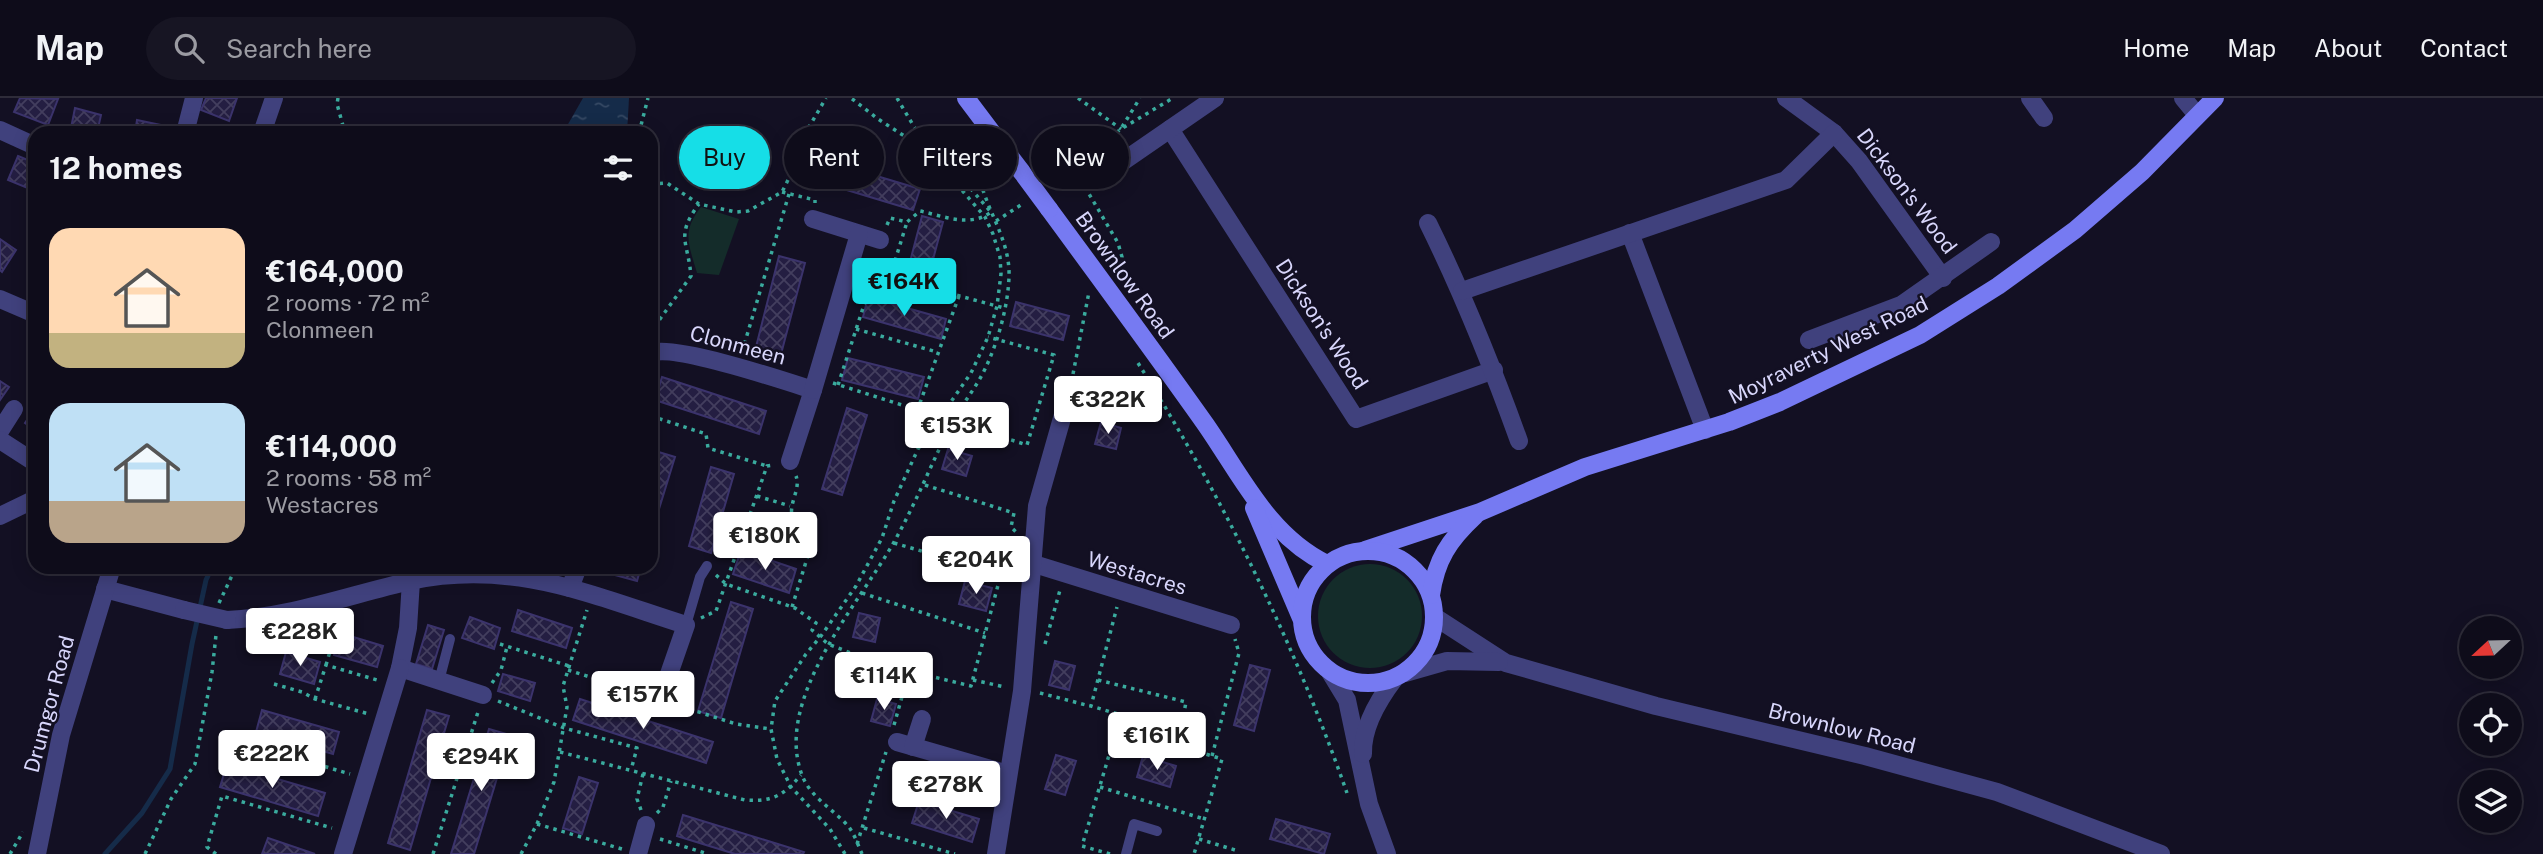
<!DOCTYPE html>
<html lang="en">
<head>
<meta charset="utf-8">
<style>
	:root { --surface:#0e0c1a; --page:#171523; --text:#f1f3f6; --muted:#9b9ba2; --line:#2e2c39; --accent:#16dee7 }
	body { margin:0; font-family:"Public Sans",sans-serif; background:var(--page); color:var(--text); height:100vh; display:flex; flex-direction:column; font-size:26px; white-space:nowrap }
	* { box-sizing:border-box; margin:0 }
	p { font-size:23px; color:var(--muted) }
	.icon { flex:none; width:38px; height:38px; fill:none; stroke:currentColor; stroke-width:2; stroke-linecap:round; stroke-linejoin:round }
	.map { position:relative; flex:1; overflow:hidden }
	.sheet { position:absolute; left:28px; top:28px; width:630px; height:448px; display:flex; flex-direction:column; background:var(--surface); border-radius:21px; box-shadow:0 4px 18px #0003,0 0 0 2px var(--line) }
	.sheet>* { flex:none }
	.hud { position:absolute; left:679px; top:28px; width:665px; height:63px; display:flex; gap:14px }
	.needle { width:46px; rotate:248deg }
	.buttons { position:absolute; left:2459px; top:518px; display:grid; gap:14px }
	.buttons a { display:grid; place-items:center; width:63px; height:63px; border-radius:50%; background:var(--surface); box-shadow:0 4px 18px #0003,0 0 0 2px var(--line); font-size:35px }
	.price { position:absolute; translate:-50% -60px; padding:0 16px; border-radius:7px; background:#fff; color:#222; font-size:23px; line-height:46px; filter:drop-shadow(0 2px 4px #0008) }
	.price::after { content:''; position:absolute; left:50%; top:42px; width:21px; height:16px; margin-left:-10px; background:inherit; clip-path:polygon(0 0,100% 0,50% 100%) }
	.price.on { background:var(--accent); color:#111 }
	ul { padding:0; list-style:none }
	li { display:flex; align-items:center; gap:21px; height:175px; padding:0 21px }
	li span { display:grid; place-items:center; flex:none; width:196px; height:140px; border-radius:21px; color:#555 }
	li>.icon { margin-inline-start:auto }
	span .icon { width:84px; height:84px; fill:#fffc; stroke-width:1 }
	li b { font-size:30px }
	h2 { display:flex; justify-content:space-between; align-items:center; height:84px; padding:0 21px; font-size:30px }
	.chip { padding:0 24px; border-radius:32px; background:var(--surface); box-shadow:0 4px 18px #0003,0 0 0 2px var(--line); font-size:24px; line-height:63px }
	.chip.on { background:var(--accent); color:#111 }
	header { display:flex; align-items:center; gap:42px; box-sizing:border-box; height:98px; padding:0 35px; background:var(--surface); border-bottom:2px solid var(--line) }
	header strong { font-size:33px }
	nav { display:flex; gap:38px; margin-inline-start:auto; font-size:24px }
	.search { width:490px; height:63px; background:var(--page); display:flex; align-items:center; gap:18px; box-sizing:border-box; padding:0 24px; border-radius:38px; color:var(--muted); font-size:26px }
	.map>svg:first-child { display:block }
	.green { fill:#142c2a }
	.water { fill:url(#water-ripples) }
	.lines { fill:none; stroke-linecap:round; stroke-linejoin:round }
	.stream { stroke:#152b49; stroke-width:5 }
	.building { fill:url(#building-cross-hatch); stroke:#3b336c; stroke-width:2 }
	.path { stroke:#3aab9e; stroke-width:3.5; stroke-dasharray:3.5 5; stroke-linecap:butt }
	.service { stroke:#40417d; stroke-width:10 }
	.minor { stroke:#40417d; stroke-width:18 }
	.tertiary { stroke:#40417d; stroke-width:18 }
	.secondary { stroke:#767af2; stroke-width:18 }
	.minor-bridge { stroke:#40417d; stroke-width:18 }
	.secondary-bridge { stroke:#767af2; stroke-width:18 }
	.labels { text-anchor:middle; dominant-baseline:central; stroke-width:5; stroke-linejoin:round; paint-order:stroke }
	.street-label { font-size:21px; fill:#d8d6fb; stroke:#131023 }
</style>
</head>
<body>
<header>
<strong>Map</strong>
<div class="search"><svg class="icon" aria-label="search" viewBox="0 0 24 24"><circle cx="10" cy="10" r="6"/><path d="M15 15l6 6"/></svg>Search here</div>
<nav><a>Home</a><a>Map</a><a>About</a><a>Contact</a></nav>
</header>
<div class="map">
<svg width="2543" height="756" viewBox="0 0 2543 756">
	<defs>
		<pattern id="water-ripples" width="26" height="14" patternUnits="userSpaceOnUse" patternTransform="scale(1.75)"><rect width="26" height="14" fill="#152b49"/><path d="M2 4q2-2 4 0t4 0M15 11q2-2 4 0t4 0" fill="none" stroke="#364964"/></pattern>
		<pattern id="building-cross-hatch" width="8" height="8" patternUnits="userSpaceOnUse" patternTransform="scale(1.75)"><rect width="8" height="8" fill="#241e42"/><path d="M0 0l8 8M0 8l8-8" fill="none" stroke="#433e5e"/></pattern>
	</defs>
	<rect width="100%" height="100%" fill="#131023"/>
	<g class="green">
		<path d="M701,109L739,121L719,177L697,175C689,147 681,134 701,109Z"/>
		<circle cx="1370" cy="518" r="52"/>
	</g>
	<path class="water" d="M583,0H629L627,35H563Z"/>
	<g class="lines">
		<path class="stream" d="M105,756L142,715L170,671L192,546L206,482L212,469"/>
	</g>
	<g class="building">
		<path d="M20,0L58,1L48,27L14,14Z"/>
		<path d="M206,0H237L229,23L201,12Z"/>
		<path d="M75,10L101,17L97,35H70Z"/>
		<path d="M137,22L161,27L159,35H135Z"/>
		<path d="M18,58L35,65V93L8,82Z"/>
		<path d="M813,59L920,91L913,112L807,80Z"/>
		<path d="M922,118L943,124L927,184L906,179Z"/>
		<path d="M0,141L16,152L2,174L0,172Z"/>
		<path d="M779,158L805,165L780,260L755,253Z"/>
		<path d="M868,199L946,221L941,241L863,219Z"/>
		<path d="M1016,204L1069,218L1063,242L1010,228Z"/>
		<path d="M848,260L924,279L918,301L842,282Z"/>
		<path d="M662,279L766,313L759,336L655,302Z"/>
		<path d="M0,283L9,289L0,302Z"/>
		<path d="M1108,288L1124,292L1117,318L1101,313Z"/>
		<path d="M35,310V332L25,325Z"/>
		<path d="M847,310L867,317L842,397L822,391Z"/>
		<path d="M1101,324L1121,330L1116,351L1095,346Z"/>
		<path d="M948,351L972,358L966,378L942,371Z"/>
		<path d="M652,352L675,359L651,437V357Z"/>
		<path d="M711,369L734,376L711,455L689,448Z"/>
		<path d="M741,452L796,471L789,495L733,476Z"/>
		<path d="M617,469H641L637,483L615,477Z"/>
		<path d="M965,483L992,490L986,513L959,506Z"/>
		<path d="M731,504L753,511L721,620L698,613Z"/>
		<path d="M518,512L572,530L566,550L512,533Z"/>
		<path d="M859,515L880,520L875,544L853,539Z"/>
		<path d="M470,519L500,530L494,551L462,540Z"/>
		<path d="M428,527L444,532L432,571L416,566Z"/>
		<path d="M340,535L383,548L377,569L334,557Z"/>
		<path d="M286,554L320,564L314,586L280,576Z"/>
		<path d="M1055,563L1075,568L1069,592L1049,587Z"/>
		<path d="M1250,567L1270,572L1254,633L1234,627Z"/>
		<path d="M503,576L535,585L530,603L498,593Z"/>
		<path d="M580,601L713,644L706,665L573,622Z"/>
		<path d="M877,601L896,606L890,628L871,623Z"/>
		<path d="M262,612L339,634L333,656L256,634Z"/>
		<path d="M427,612L449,618L410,752L388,745Z"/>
		<path d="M489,631L510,637L474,756H451Z"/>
		<path d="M1056,657L1076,663L1065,697L1045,691Z"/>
		<path d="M1143,658L1176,668L1170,689L1137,679Z"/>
		<path d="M227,666L325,695L318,718L220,689Z"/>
		<path d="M579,679L598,685L582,736L563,730Z"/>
		<path d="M919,703L979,721L972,744L912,725Z"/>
		<path d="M683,717L804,754L803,756H735L677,738Z"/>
		<path d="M1276,721L1330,736L1324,756L1270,741Z"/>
		<path d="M268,740L315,756H262Z"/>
	</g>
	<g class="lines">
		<g class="path">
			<path d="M338,0L337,6L345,35"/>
			<path d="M897,0L929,54L946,62L990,113"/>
			<path d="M1078,0L1121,31"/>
			<path d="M1122,29L1140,0"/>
			<path d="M639,35L648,0"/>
			<path d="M946,62L965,42L987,57"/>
			<path d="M1072,67L1118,145L1122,159L1120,179"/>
			<path d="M651,86L667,85L699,106L736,114L748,113L782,94L795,68L809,29L826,0"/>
			<path d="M1049,86L1121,31L1173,0"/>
			<path d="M782,94L815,102V105"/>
			<path d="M996,123L1024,105"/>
			<path d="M887,127L890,120L907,124L920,113C943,118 970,130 991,114"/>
			<path d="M875,175L1004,210"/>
			<path d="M890,179L907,124"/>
			<path d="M856,231L937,254"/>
			<path d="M653,237L655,228L691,178C688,143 675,138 699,106"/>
			<path d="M742,254L789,96"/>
			<path d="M1138,265C1223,400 1294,544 1347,695"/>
			<path d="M1073,276L1089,194"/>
			<path d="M833,285L1027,347L1054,257L988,239"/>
			<path d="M838,287L876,170L867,168"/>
			<path d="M917,313L959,198"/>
			<path d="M651,318L706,336L708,350L767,368"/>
			<path d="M925,387L1014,415L1011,429L1019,437"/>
			<path d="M757,398L790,408"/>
			<path d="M894,445L1001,476"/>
			<path d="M716,477L726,486L795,510L816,525L812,532L828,546L876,565L971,588L1001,476L1016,471"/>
			<path d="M862,495L985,535"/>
			<path d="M219,505L236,469"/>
			<path d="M792,509L809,454C809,439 795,433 792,418C789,404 801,391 796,378"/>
			<path d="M701,520L716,513L767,368L774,367"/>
			<path d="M500,546L569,568"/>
			<path d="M1045,546L1060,492"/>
			<path d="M326,567L340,519"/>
			<path d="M568,572L736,626L771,631"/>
			<path d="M973,582L1005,589"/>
			<path d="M1098,582L1186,604L1178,647"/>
			<path d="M492,585L501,572L507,549"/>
			<path d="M274,586L302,594L315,601L369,616"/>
			<path d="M1040,595L1090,608"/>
			<path d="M315,601L326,567L377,582"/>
			<path d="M498,603L564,630L637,650L631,672"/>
			<path d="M894,627L909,574"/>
			<path d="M1117,629L1222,661L1194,756"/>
			<path d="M276,654L350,676"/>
			<path d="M560,654L745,702C772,704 783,698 801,677"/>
			<path d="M1212,658L1239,555L1235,541"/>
			<path d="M1100,689L1204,721"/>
			<path d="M641,712L637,701L643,676"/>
			<path d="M657,715L663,709L671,683"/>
			<path d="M537,726L622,751"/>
			<path d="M864,730L955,756"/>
			<path d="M660,741L708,756"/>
			<path d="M1199,741L1235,752V756"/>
			<path d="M857,746L886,654"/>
			<path d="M10,756L23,734"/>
			<path d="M145,756L171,701L195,666L212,574L216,537"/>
			<path d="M216,756L207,749L222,698L332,730"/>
			<path d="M433,756L478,614"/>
			<path d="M521,756L537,726L554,684L567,609L563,588L587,512"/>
			<path d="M845,756L830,731L791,689L777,661L771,631L775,603L806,556L821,538L856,488L882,440L894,403L918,351L971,275L988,239L997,208L1001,176L1000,159L993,136L985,119L929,54L878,21L851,0"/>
			<path d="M862,756C858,747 854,735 848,728C833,711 810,699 802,677C773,601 859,506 894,444C916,405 932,364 952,325C962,306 976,290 985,271C998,244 1008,208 1009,179C1010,155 1000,134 991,113C979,85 972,56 959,29"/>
			<path d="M1110,756L1082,748L1121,617L1091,608L1117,509"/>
		</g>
		<g class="service">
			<path d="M686,527L700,479L707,468"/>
			<path d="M439,583L450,541"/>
			<path d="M1126,756L1134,726L1157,733"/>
		</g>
		<g class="minor">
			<path d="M1786,0L1834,35L1859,63L1943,180"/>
			<path d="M2030,0L2044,20"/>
			<path d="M2183,0L2197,17"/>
			<path d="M1170,31L1356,321L1494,272"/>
			<path d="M0,32L35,48"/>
			<path d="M185,35L194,0"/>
			<path d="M1112,71L1215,0"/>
			<path d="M813,121L880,142"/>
			<path d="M1428,125C1463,196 1492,268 1519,343"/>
			<path d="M1630,135L1705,332"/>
			<path d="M1462,193L1786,82L1834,35"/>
			<path d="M0,201L35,216"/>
			<path d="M1809,242L1901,207L1991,144"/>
			<path d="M651,255C674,246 785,283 813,292L790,363"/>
			<path d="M813,292L859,136"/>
			<path d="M0,333L14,311"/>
			<path d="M0,342L34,364"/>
			<path d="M0,418L35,401"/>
			<path d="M1031,465L1231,527"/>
			<path d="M411,483L408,530L400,570L483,597"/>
			<path d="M570,490L578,469"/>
			<path d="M105,491L184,512"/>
			<path d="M227,522C291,519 349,497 410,483C513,461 591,497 686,527L669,576"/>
			<path d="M897,644L1008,676"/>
			<path d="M913,649L922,621"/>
			<path d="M343,756L400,570"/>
			<path d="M638,756L646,727"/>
			<path d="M996,756L1022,593L1037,408L1070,292"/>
		</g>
		<g class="tertiary">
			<path d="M262,35L274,0"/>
			<path d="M1435,519L1506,565L1656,608L1865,658L1997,694L2161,756"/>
			<path d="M1330,574L1347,602L1369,706L1387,756"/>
			<path d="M1405,575L1447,563L1499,564"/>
			<path d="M1363,656C1362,630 1379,601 1395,580"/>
			<path d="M37,756L61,637L112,469"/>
		</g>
		<g class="secondary">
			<path d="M966,0L1021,73"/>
			<path d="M1049,111C1102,183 1155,255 1206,327C1242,379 1269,438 1327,466"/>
			<path d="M1254,410L1301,520"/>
			<path d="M1365,452L1480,414L1585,369L1729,324L1780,304L1920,237L1998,188L2075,132L2142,74L2215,0"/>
			<circle cx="1368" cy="519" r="66"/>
			<path d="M1431,497C1436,462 1449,442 1475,418"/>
		</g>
		<path class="minor-bridge" d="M184,512L227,522"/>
		<path class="secondary-bridge" d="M1021,73L1049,111"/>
	</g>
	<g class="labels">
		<g class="street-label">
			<text transform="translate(1907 93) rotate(53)">Dickson's Wood</text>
			<text transform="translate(1125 177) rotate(54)">Brownlow Road</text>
			<text transform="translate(1322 226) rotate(57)">Dickson's Wood</text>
			<text transform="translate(738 247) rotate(15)">Clonmeen</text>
			<text transform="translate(1828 252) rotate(-26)">Moyraverty West Road</text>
			<text transform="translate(1137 475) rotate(17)">Westacres</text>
			<text transform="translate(49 606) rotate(-75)">Drumgor Road</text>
			<text transform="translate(1842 630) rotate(14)">Brownlow Road</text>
		</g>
	</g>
</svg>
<div class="buttons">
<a><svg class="needle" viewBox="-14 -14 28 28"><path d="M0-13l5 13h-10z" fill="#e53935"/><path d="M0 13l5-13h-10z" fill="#9b9ba2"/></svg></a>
<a><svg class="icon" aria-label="locate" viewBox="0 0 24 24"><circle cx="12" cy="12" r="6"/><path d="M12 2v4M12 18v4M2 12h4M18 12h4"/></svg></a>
<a><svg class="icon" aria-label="layers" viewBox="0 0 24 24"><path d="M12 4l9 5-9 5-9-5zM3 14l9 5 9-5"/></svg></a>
</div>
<b class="price on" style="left:904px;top:220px">€164K</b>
<b class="price" style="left:1108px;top:338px">€322K</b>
<b class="price" style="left:957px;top:364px">€153K</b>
<b class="price" style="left:765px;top:474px">€180K</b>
<b class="price" style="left:976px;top:498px">€204K</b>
<b class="price" style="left:300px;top:570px">€228K</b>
<b class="price" style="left:884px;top:614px">€114K</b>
<b class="price" style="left:643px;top:633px">€157K</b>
<b class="price" style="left:1157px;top:674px">€161K</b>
<b class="price" style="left:272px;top:692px">€222K</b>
<b class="price" style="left:481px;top:695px">€294K</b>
<b class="price" style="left:946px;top:723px">€278K</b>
<div class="hud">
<a class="chip on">Buy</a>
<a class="chip">Rent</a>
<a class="chip">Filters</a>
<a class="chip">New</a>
</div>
<section class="sheet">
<h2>12 homes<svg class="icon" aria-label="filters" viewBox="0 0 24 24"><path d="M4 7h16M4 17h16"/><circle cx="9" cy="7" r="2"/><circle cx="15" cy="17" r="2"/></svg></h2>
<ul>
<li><span style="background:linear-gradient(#ffd9b3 75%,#c2b280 0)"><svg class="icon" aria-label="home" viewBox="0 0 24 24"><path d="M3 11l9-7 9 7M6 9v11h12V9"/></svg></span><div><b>€164,000</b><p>2 rooms · 72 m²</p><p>Clonmeen</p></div></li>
<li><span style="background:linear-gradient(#bfe0f5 70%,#b9a48a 0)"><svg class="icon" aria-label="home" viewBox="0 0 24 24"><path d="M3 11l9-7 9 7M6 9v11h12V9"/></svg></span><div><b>€114,000</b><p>2 rooms · 58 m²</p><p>Westacres</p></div></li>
</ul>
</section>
</div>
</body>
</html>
